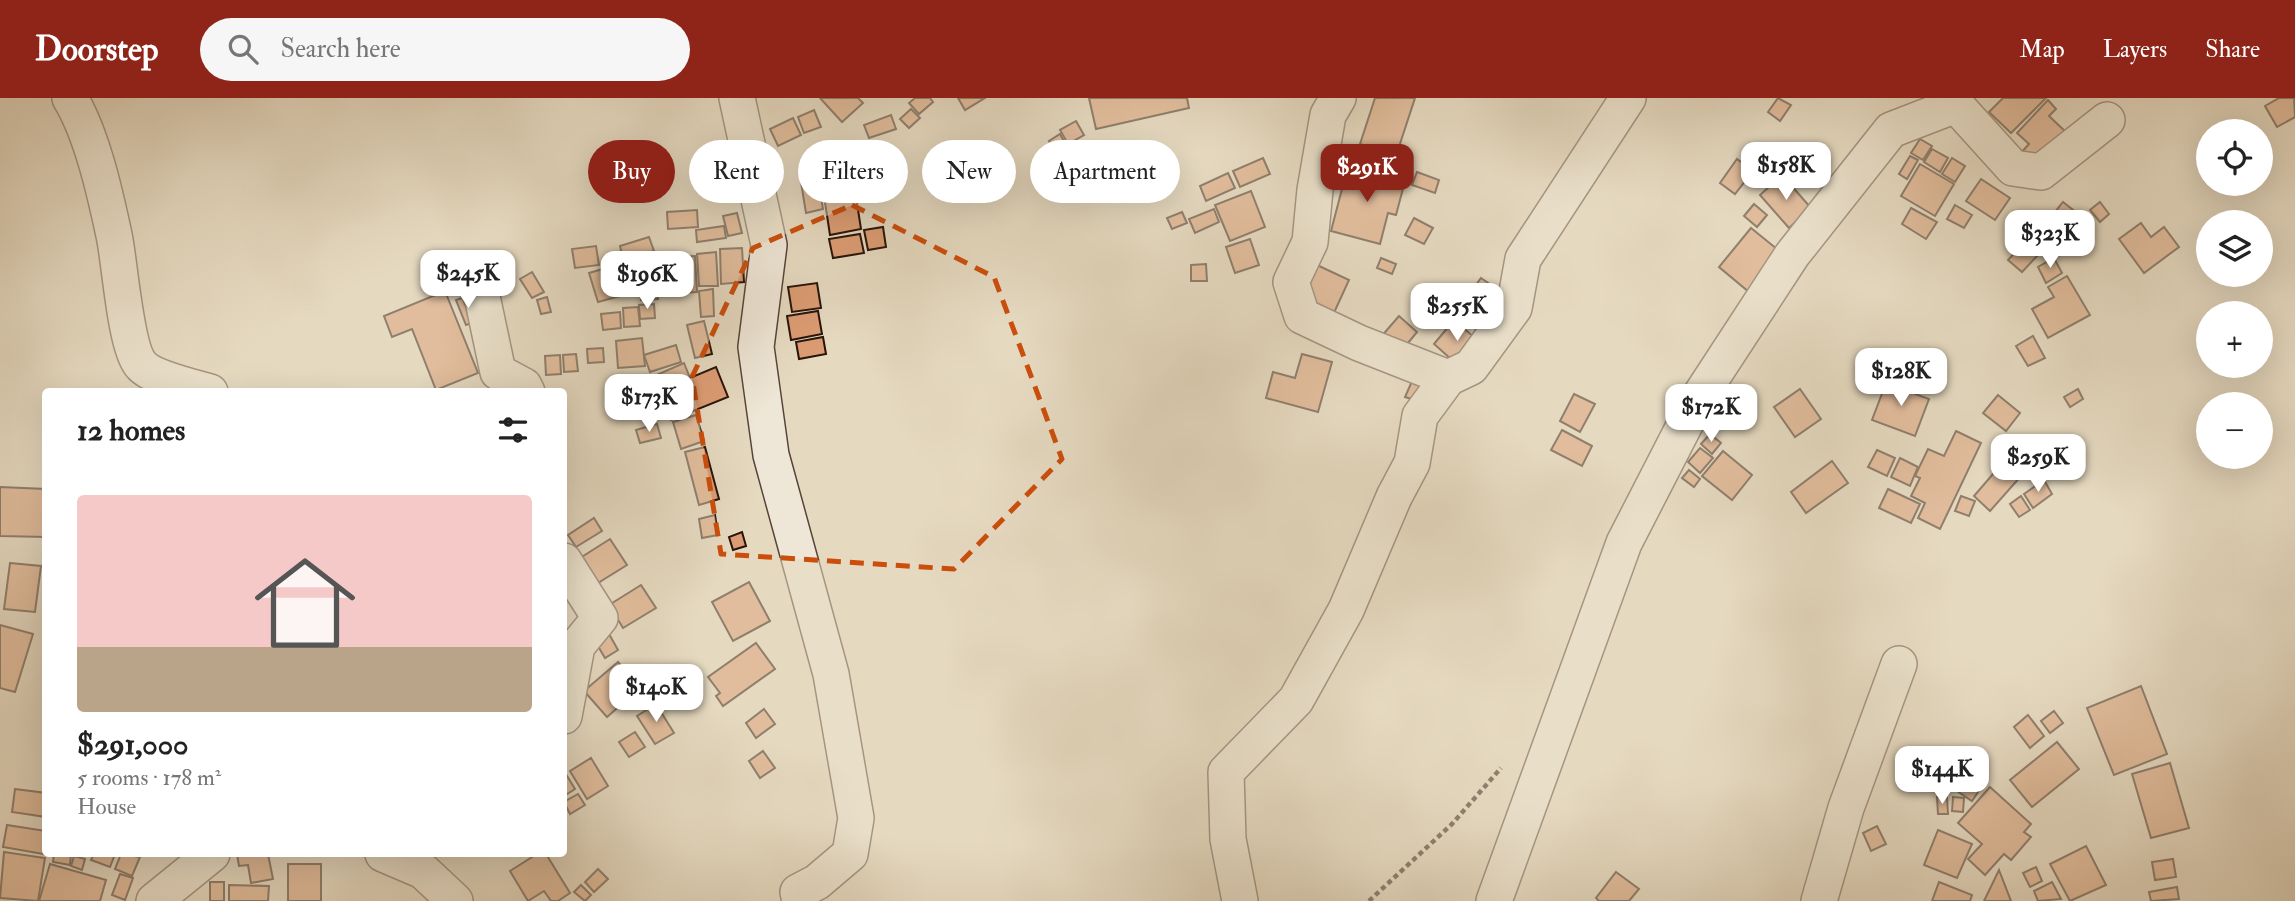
<!DOCTYPE html>
<html lang="en">
<head>
<meta charset="utf-8">
<style>
	:root { --surface:#fff; --page:#f6f6f6; --text:#222; --muted:#767676; --line:#e0e0e0; --accent:#8f2418 }
	body { margin:0; font-family:"IM FELL Double Pica",serif; background:var(--page); color:var(--text); height:100vh; display:flex; flex-direction:column; font-size:26px; white-space:nowrap }
	* { box-sizing:border-box; margin:0 }
	p { font-size:23px; color:var(--muted) }
	.icon { flex:none; width:38px; height:38px; fill:none; stroke:currentColor; stroke-width:2; stroke-linecap:round; stroke-linejoin:round }
	.map { position:relative; flex:1; overflow:hidden }
	.sheet { position:absolute; left:42px; top:290px; width:525px; height:469px; display:flex; flex-direction:column; background:var(--surface); border-radius:7px; box-shadow:0 7px 28px #0002 }
	.sheet>* { flex:none }
	.hud { position:absolute; left:588px; top:42px; width:665px; height:63px; display:flex; gap:14px }
	.tools { position:absolute; left:2196px; top:21px; display:grid; gap:14px }
	.tools a { display:grid; place-items:center; width:77px; height:77px; border-radius:50%; background:var(--surface); box-shadow:0 7px 28px #0002; font-size:35px }
	.price { position:absolute; translate:-50% -60px; padding:0 16px; border-radius:14px; background:#fff; color:#222; font-size:23px; line-height:46px; filter:drop-shadow(0 2px 4px #0008) }
	.price::after { content:''; position:absolute; left:50%; top:42px; width:21px; height:16px; margin-left:-10px; background:inherit; clip-path:polygon(0 0,100% 0,50% 100%) }
	.price.on { background:var(--accent); color:#fff }
	ul { padding:0; list-style:none }
	li { display:grid; align-content:center; gap:14px; height:371px; padding:0 35px }
	li+li { border-top:2px solid var(--line) }
	li span { display:grid; place-items:center; height:217px; border-radius:7px; color:#555 }
	li>.icon { margin-inline-start:auto }
	span .icon { width:126px; height:126px; fill:#fffc; stroke-width:1 }
	li b { font-size:30px }
	h2 { display:flex; justify-content:space-between; align-items:center; height:84px; padding:0 35px; font-size:30px }
	.tag { padding:0 24px; border-radius:32px; background:var(--surface); box-shadow:0 7px 28px #0002; font-size:24px; line-height:63px }
	.tag.on { background:var(--accent); color:#fff }
	header { display:flex; align-items:center; gap:42px; box-sizing:border-box; height:98px; padding:0 35px; background:var(--accent); color:#fff }
	header strong { font-size:33px }
	nav { display:flex; gap:38px; margin-inline-start:auto; font-size:24px }
	.search { width:490px; height:63px; background:var(--page); display:flex; align-items:center; gap:18px; box-sizing:border-box; padding:0 24px; border-radius:38px; color:var(--muted); font-size:26px }
	.map>svg:first-child { display:block }
	.building { fill:#dc9c73; stroke:#26130a; stroke-width:2 }
	.lines { fill:none; stroke-linecap:round; stroke-linejoin:round }
	.street-casing { stroke:#564438; stroke-width:38 }
	.path { stroke:#26130a; stroke-width:4.5; stroke-dasharray:5 3.5; stroke-linecap:butt }
	.street { stroke:#eee6d6; stroke-width:35 }
	.marked { fill:none; stroke:#cb4e0c; stroke-width:5; stroke-dasharray:14 9; stroke-linejoin:round }
</style>
</head>
<body>
<header>
<strong>Doorstep</strong>
<div class="search"><svg class="icon" aria-label="search" viewBox="0 0 24 24"><circle cx="10" cy="10" r="6"/><path d="M15 15l6 6"/></svg>Search here</div>
<nav><a>Map</a><a>Layers</a><a>Share</a></nav>
</header>
<div class="map">
<svg width="2295" height="803" viewBox="0 0 2295 803">
	<rect width="100%" height="100%" fill="#e5d9c0"/>
	<filter id="stains"><feTurbulence type="fractalNoise" baseFrequency=".00286" numOctaves="4"/><feColorMatrix values="0 0 0 0 .2 0 0 0 0 .09 0 0 0 0 .02 0 0 0 .5 -.17"/></filter>
	<radialGradient id="worn" r=".72"><stop offset=".6" stop-color="#630" stop-opacity="0"/><stop offset="1" stop-color="#630" stop-opacity=".3"/></radialGradient>
	<g class="building">
		<path d="M820,0H858L863,5L842,24Z"/>
		<path d="M915,0H930L933,4L919,16L909,5Z"/>
		<path d="M958,0H985L965,12Z"/>
		<path d="M1089,0H1187L1189,10L1096,31Z"/>
		<path d="M1375,0H1415L1396,58L1360,46Z"/>
		<path d="M1778,0L1791,7L1780,23L1768,14Z"/>
		<path d="M2003,0H2046L2011,35L1989,14Z"/>
		<path d="M2279,0H2294L2295,19L2277,29L2265,8Z"/>
		<path d="M2048,2L2056,11L2049,18L2068,36L2033,73L2018,58L2029,46L2017,35Z"/>
		<path d="M911,11L920,20L909,30L900,21Z"/>
		<path d="M814,12L821,29L804,35L798,19Z"/>
		<path d="M891,17L896,31L869,40L864,27Z"/>
		<path d="M793,20L801,37L778,48L770,31Z"/>
		<path d="M1076,23L1084,37L1068,46L1060,32Z"/>
		<path d="M1060,36L1066,47L1055,53L1049,43Z"/>
		<path d="M1920,41L1932,48L1923,62L1911,55Z"/>
		<path d="M1932,51L1948,60L1940,74L1924,64Z"/>
		<path d="M881,53L885,78L844,86L839,60Z"/>
		<path d="M1910,58L1918,62L1907,81L1899,76Z"/>
		<path d="M1263,60L1270,76L1240,89L1233,73Z"/>
		<path d="M1952,60L1965,68L1955,84L1942,76Z"/>
		<path d="M1737,61L1753,73L1735,96L1720,85Z"/>
		<path d="M1920,66L1954,86L1935,118L1901,98Z"/>
		<path d="M1348,68L1405,83L1396,117L1388,115L1380,146L1331,133Z"/>
		<path d="M838,74L840,86L822,89L820,77Z"/>
		<path d="M1417,74L1439,82L1435,95L1412,87Z"/>
		<path d="M1228,75L1235,90L1206,103L1200,88Z"/>
		<path d="M1782,77L1811,110L1789,130L1760,97Z"/>
		<path d="M1981,81L2010,100L1995,122L1966,103Z"/>
		<path d="M818,82L823,111L806,115L801,84Z"/>
		<path d="M855,92L861,131L830,137L824,98Z"/>
		<path d="M1251,93L1265,129L1230,143L1215,107Z"/>
		<path d="M2063,104L2082,119L2070,134L2051,119Z"/>
		<path d="M2100,104L2109,116L2100,124L2090,112Z"/>
		<path d="M1754,106L1767,117L1757,129L1744,118Z"/>
		<path d="M1955,107L1972,117L1964,130L1947,121Z"/>
		<path d="M1911,110L1937,124L1926,141L1902,126Z"/>
		<path d="M1214,111L1219,124L1195,135L1189,121Z"/>
		<path d="M697,112L698,129L668,131L667,114Z"/>
		<path d="M1182,114L1187,125L1172,131L1167,120Z"/>
		<path d="M737,115L742,135L728,138L723,118Z"/>
		<path d="M1414,120L1433,130L1424,146L1405,137Z"/>
		<path d="M2141,125L2151,139L2164,129L2179,149L2144,175L2119,141Z"/>
		<path d="M724,128L726,140L697,144L696,132Z"/>
		<path d="M883,129L886,149L868,152L864,132Z"/>
		<path d="M1751,130L1788,160L1755,199L1719,169Z"/>
		<path d="M860,136L864,155L833,160L829,141Z"/>
		<path d="M649,139L654,153L623,162L620,148Z"/>
		<path d="M1250,141L1259,167L1235,175L1226,149Z"/>
		<path d="M2024,145L2038,157L2022,174L2008,162Z"/>
		<path d="M596,148L599,167L575,170L572,151Z"/>
		<path d="M742,150L744,184L721,186L720,151Z"/>
		<path d="M716,154L718,188H699L697,156Z"/>
		<path d="M648,158L656,188L598,204L589,175Z"/>
		<path d="M695,158L697,194L676,195L674,159Z"/>
		<path d="M1381,160L1396,166L1392,176L1377,170Z"/>
		<path d="M2054,160L2062,175L2046,185L2038,169Z"/>
		<path d="M1206,166L1207,183H1191V167Z"/>
		<path d="M1317,167L1349,182L1333,217L1300,203Z"/>
		<path d="M532,174L544,194L532,200L520,181Z"/>
		<path d="M2067,178L2090,217L2048,240L2032,211L2054,199L2048,189Z"/>
		<path d="M1481,180L1510,200L1484,237L1455,216Z"/>
		<path d="M817,185L821,210L792,214L788,189Z"/>
		<path d="M713,191L714,218L701,219L699,193Z"/>
		<path d="M445,193L478,275L436,292L412,231L392,239L384,218Z"/>
		<path d="M657,193L658,201L641,202L640,194Z"/>
		<path d="M471,197L481,222L466,227L456,202Z"/>
		<path d="M547,199L551,214L541,216L537,202Z"/>
		<path d="M654,206L655,220L640,221L639,207Z"/>
		<path d="M638,209L640,228L624,229L623,210Z"/>
		<path d="M818,213L822,236L791,242L787,218Z"/>
		<path d="M620,214L621,230L603,232L601,216Z"/>
		<path d="M1399,218L1417,234L1399,256L1380,240Z"/>
		<path d="M1454,222L1481,245L1460,269L1434,246Z"/>
		<path d="M704,223L712,256L695,260L687,227Z"/>
		<path d="M2033,238L2045,260L2028,268L2016,248Z"/>
		<path d="M823,239L826,256L799,261L796,244Z"/>
		<path d="M642,240L645,268L618,270L616,243Z"/>
		<path d="M676,247L681,264L650,274L644,257Z"/>
		<path d="M603,250L604,264L588,265L587,251Z"/>
		<path d="M576,256L578,273L564,274L563,257Z"/>
		<path d="M1302,256L1332,264L1318,314L1266,300L1273,274L1295,280Z"/>
		<path d="M560,257L561,276L546,277L545,258Z"/>
		<path d="M684,265L690,280L716,269L728,299L671,322L654,278Z"/>
		<path d="M1903,281L1919,286L1915,296L1929,301L1915,338L1872,322L1886,285L1899,291Z"/>
		<path d="M1412,283L1421,287L1415,302L1405,299Z"/>
		<path d="M652,290L656,307L633,312L629,295Z"/>
		<path d="M1800,291L1821,321L1795,339L1774,309Z"/>
		<path d="M2078,291L2083,301L2070,309L2064,299Z"/>
		<path d="M1574,296L1595,306L1580,334L1560,323Z"/>
		<path d="M1998,297L2020,315L2006,333L1983,315Z"/>
		<path d="M696,317L704,343L681,351L673,324Z"/>
		<path d="M657,326L661,340L640,345L636,332Z"/>
		<path d="M1562,332L1592,348L1582,368L1551,352Z"/>
		<path d="M1956,333L1981,345L1940,431L1918,420L1925,405L1911,398L1920,380L1915,378L1928,351L1944,358Z"/>
		<path d="M1710,336L1721,345L1712,356L1701,346Z"/>
		<path d="M705,349L719,401L699,407L685,354Z"/>
		<path d="M1700,350L1713,360L1700,375L1688,364Z"/>
		<path d="M1877,352L1895,360L1887,378L1868,369Z"/>
		<path d="M1723,353L1752,377L1732,402L1702,378Z"/>
		<path d="M2012,354L2029,369L1990,413L1974,398Z"/>
		<path d="M1900,360L1918,369L1910,388L1891,379Z"/>
		<path d="M1832,363L1848,385L1806,415L1791,394Z"/>
		<path d="M1689,372L1700,381L1694,389L1682,380Z"/>
		<path d="M2044,382L2052,396L2033,410L2024,396Z"/>
		<path d="M0,389L46,391V439L0,438Z"/>
		<path d="M1888,391L1920,406L1911,425L1879,410Z"/>
		<path d="M1961,398L1975,403L1969,418L1955,413Z"/>
		<path d="M2021,398L2030,412L2019,419L2010,406Z"/>
		<path d="M715,417L718,437L702,440L699,421Z"/>
		<path d="M594,420L602,433L576,449L568,437Z"/>
		<path d="M742,434L746,448L733,452L729,439Z"/>
		<path d="M610,441L627,467L585,493L569,467Z"/>
		<path d="M10,465L41,468L35,514L4,511Z"/>
		<path d="M749,484L770,523L733,543L712,504Z"/>
		<path d="M641,487L656,510L623,530L609,507Z"/>
		<path d="M0,527L33,536L15,594L0,590Z"/>
		<path d="M609,536L618,552L605,560L595,543Z"/>
		<path d="M756,545L775,571L723,608L716,598L720,595L708,579Z"/>
		<path d="M618,564L640,590L607,619L584,593Z"/>
		<path d="M2141,588L2167,656L2114,677L2087,610Z"/>
		<path d="M656,606L674,635L655,646L637,618Z"/>
		<path d="M764,611L775,626L756,640L746,625Z"/>
		<path d="M2054,613L2063,625L2050,635L2041,623Z"/>
		<path d="M2028,617L2044,638L2030,650L2014,629Z"/>
		<path d="M635,634L645,649L629,659L619,644Z"/>
		<path d="M2057,644L2079,671L2032,709L2010,682Z"/>
		<path d="M763,653L775,670L760,680L749,663Z"/>
		<path d="M591,660L608,688L587,701L570,673Z"/>
		<path d="M2170,665L2189,730L2151,740L2132,676Z"/>
		<path d="M1962,666L1986,682L1972,703L1948,687Z"/>
		<path d="M564,673L575,691L564,698Z"/>
		<path d="M1990,689L2031,726L2024,734L2031,739L2011,762L2004,756L1985,777L1968,761L1982,746L1958,725Z"/>
		<path d="M15,691L46,695V719L12,714Z"/>
		<path d="M578,696L585,707L570,716L564,704Z"/>
		<path d="M1937,699H1947L1948,716H1938Z"/>
		<path d="M1953,699L1964,700L1963,714L1952,713Z"/>
		<path d="M7,727L46,733V756L49,757L3,749Z"/>
		<path d="M1877,728L1886,746L1871,753L1863,735Z"/>
		<path d="M1938,732L1972,746L1957,780L1924,767Z"/>
		<path d="M2086,748L2106,787L2070,803L2050,766Z"/>
		<path d="M4,754L45,760L38,803L0,800Z"/>
		<path d="M54,756H71L70,767L53,764Z"/>
		<path d="M94,756H115L110,769L91,762Z"/>
		<path d="M121,756L140,759L132,778L115,771Z"/>
		<path d="M237,756H268L273,781L251,785L248,767L239,768Z"/>
		<path d="M537,756H546L570,795L558,803H551L544,793L528,803L510,773Z"/>
		<path d="M74,758L85,761L82,772L71,768Z"/>
		<path d="M2173,761L2176,779L2155,782L2152,764Z"/>
		<path d="M50,766L106,782L100,803H39Z"/>
		<rect x="288" y="766" width="33" height="37"/>
		<path d="M2036,769L2042,783L2030,789L2023,775Z"/>
		<path d="M598,771L608,781L594,794L585,784Z"/>
		<path d="M1999,772L2011,803H1984Z"/>
		<path d="M1616,774L1639,791L1629,803H1599L1596,800Z"/>
		<path d="M120,776L133,780L125,802L112,797Z"/>
		<rect x="210" y="784" width="14" height="19"/>
		<path d="M1939,784L1972,797L1970,803H1932Z"/>
		<path d="M2052,784L2061,801L2038,803L2034,793Z"/>
		<path d="M229,787L269,788L268,803H229Z"/>
		<path d="M581,787L591,797L585,803L574,794Z"/>
		<path d="M2177,789L2179,801L2151,803L2149,794Z"/>
	</g>
	<g class="lines">
		<defs>
			<g id="street">
				<path d="M70,0C92,36 105,95 114,137C120,164 125,249 141,267C152,280 193,289 210,294"/>
				<path d="M737,0L769,147L756,249L771,357L831,576L856,720L850,756L817,784L798,794L800,803"/>
				<path d="M1338,0L1328,17L1315,92L1310,144L1291,184L1302,218L1359,245L1448,280"/>
				<path d="M472,177L483,203L498,274L524,288L527,294"/>
				<path d="M564,463L600,520L577,548L564,618"/>
				<path d="M383,756L423,773L455,803"/>
				<path d="M154,803L212,756"/>
				<path d="M1240,803L1228,741L1226,674L1296,602L1346,512L1394,399L1412,365L1420,318L1448,280L1471,269L1514,210L1523,161L1628,0"/>
				<path d="M1494,803L1624,445L1698,301L1792,157L1891,32L1956,7L2013,70L2041,74L2107,22"/>
				<path d="M1819,803L1846,710L1899,566"/>
			</g>
		</defs>
		<use href="#street" class="street-casing"/>
		<path class="path" d="M1369,803L1452,726L1501,670"/>
		<use href="#street" class="street"/>
	</g>
	<path d="M0 0H2295V803H0ZM852,107L994,179L1062,361L954,471L721,456L692,279L753,150Z" fill="#e5d9c0" fill-opacity=".55" fill-rule="evenodd"/>
	<path class="marked" d="M852,107L994,179L1062,361L954,471L721,456L692,279L753,150Z"/>
	<rect width="100%" height="100%" filter="url(#stains)"/>
	<rect width="100%" height="100%" fill="url(#worn)"/>
</svg>
<div class="tools">
<a><svg class="icon" aria-label="locate" viewBox="0 0 24 24"><circle cx="12" cy="12" r="6"/><path d="M12 2v4M12 18v4M2 12h4M18 12h4"/></svg></a>
<a><svg class="icon" aria-label="layers" viewBox="0 0 24 24"><path d="M12 4l9 5-9 5-9-5zM3 14l9 5 9-5"/></svg></a>
<a>+</a>
<a>−</a>
</div>
<b class="price" style="left:1786px;top:104px">$158K</b>
<b class="price on" style="left:1367px;top:106px">$291K</b>
<b class="price" style="left:2050px;top:172px">$323K</b>
<b class="price" style="left:468px;top:212px">$245K</b>
<b class="price" style="left:647px;top:213px">$196K</b>
<b class="price" style="left:1457px;top:245px">$255K</b>
<b class="price" style="left:1901px;top:310px">$128K</b>
<b class="price" style="left:649px;top:336px">$173K</b>
<b class="price" style="left:1711px;top:346px">$172K</b>
<b class="price" style="left:2038px;top:396px">$259K</b>
<b class="price" style="left:656px;top:626px">$140K</b>
<b class="price" style="left:1942px;top:708px">$144K</b>
<div class="hud">
<a class="tag on">Buy</a>
<a class="tag">Rent</a>
<a class="tag">Filters</a>
<a class="tag">New</a>
<a class="tag">Apartment</a>
</div>
<section class="sheet">
<h2>12 homes<svg class="icon" aria-label="filters" viewBox="0 0 24 24"><path d="M4 7h16M4 17h16"/><circle cx="9" cy="7" r="2"/><circle cx="15" cy="17" r="2"/></svg></h2>
<ul>
<li><span style="background:linear-gradient(#f6c9c9 70%,#b9a48a 0)"><svg class="icon" aria-label="home" viewBox="0 0 24 24"><path d="M3 11l9-7 9 7M6 9v11h12V9"/></svg></span><div><b>$291,000</b><p>5 rooms · 178 m²</p><p>House</p></div></li>
</ul>
</section>
</div>
</body>
</html>
